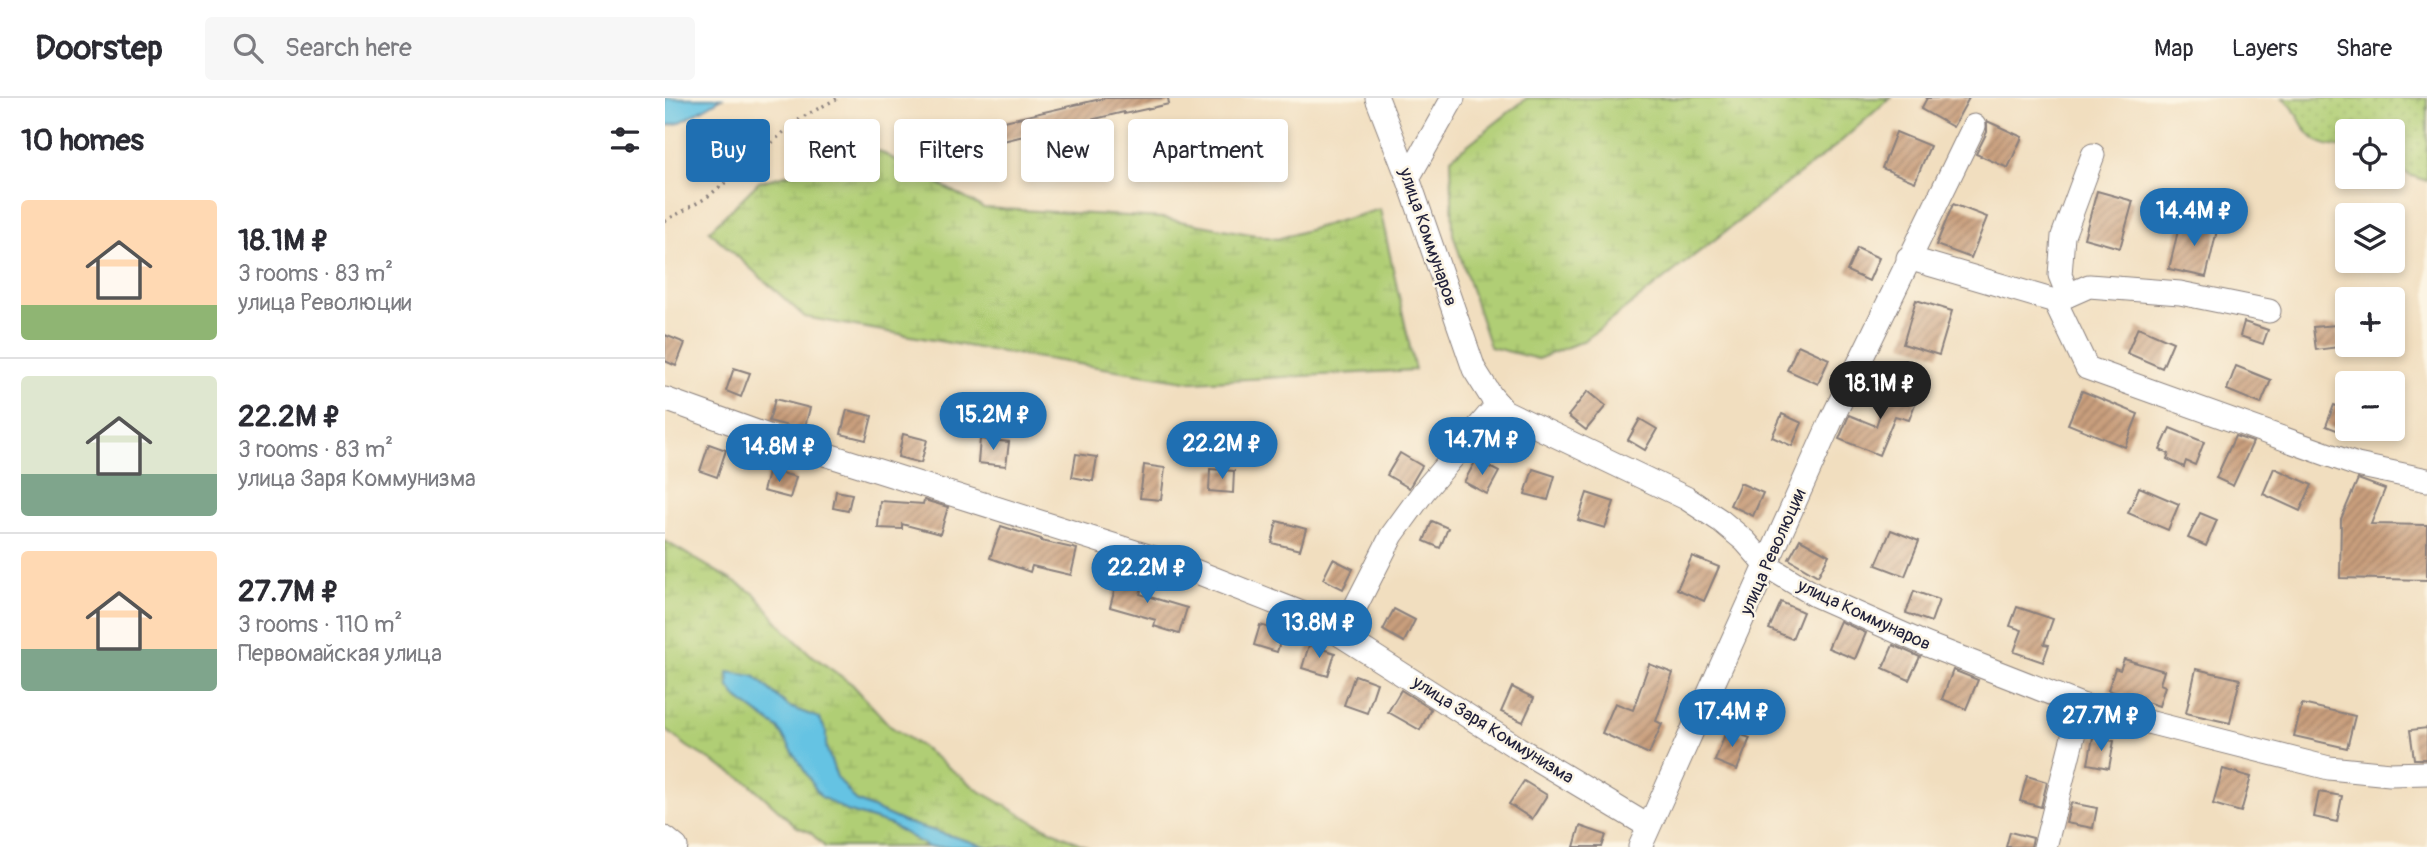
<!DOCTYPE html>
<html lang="en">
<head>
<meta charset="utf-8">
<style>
	:root { --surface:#fff; --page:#f7f7f7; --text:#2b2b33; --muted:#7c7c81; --line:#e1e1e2; --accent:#1f6fb2 }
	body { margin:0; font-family:Pangolin,sans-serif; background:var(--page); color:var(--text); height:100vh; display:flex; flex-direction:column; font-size:26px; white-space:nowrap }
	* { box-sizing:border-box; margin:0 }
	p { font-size:23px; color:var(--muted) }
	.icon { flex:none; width:38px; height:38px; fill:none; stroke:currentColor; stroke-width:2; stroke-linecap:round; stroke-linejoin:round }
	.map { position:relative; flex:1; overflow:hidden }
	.sheet { display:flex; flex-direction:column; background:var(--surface); width:665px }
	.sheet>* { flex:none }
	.top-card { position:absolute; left:21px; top:21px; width:665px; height:63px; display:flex; gap:14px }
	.controls { position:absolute; left:1670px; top:21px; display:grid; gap:14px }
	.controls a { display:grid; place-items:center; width:70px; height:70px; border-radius:7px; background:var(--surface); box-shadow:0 4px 10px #0003; font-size:35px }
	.price { position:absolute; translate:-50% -60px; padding:0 16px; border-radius:24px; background:var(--accent); color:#fff; font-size:23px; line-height:46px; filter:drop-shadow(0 2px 4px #0008) }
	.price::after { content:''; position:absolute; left:50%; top:42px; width:21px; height:16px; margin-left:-10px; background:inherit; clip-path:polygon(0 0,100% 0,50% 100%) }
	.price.on { background:#222; color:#fff }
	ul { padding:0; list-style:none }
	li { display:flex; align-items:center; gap:21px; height:175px; padding:0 21px }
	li+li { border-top:2px solid var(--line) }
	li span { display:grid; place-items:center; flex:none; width:196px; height:140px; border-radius:7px; color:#555 }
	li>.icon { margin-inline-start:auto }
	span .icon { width:84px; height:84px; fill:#fffc; stroke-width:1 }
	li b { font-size:30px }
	h2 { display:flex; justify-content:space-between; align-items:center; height:84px; padding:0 21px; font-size:30px }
	.tag { padding:0 24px; border-radius:7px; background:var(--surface); box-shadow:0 4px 10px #0003; font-size:24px; line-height:63px }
	.tag.on { background:var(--accent); color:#fff }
	header { display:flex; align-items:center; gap:42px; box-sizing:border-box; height:98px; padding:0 35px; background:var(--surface); border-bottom:2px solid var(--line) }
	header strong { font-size:33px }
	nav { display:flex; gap:38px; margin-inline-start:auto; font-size:24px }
	.search { width:490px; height:63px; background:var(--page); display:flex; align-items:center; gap:18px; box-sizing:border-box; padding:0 24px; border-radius:7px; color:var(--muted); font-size:26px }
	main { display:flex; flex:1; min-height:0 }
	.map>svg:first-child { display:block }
	.grass { fill:url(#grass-dots); stroke:#697858; stroke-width:2 }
	.wetland { fill:url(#wetland-marsh); stroke:#697858; stroke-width:2 }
	.water { fill:#65c3e3; stroke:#44728f; stroke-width:2 }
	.building { fill:url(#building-hatch) }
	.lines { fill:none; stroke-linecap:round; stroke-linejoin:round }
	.minor-casing { stroke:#8a807d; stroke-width:25 }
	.path { stroke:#8a807d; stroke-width:3.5; stroke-dasharray:2 5; stroke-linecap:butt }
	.minor { stroke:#fff; stroke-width:23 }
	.labels { text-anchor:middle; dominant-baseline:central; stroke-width:5; stroke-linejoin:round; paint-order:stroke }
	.street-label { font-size:18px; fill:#22223b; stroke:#fcf5e5 }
</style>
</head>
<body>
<header>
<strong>Doorstep</strong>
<div class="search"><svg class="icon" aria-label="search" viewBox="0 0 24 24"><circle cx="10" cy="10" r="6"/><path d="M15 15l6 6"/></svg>Search here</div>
<nav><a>Map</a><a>Layers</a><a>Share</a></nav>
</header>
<main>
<section class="sheet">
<h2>10 homes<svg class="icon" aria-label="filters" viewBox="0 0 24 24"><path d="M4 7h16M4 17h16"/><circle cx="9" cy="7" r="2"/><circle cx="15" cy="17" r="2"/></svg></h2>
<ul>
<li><span style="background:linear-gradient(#ffd9b3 75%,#8fb573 0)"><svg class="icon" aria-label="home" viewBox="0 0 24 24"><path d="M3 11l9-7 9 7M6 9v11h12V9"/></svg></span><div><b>18.1M ₽</b><p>3 rooms · 83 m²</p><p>улица Революции</p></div></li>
<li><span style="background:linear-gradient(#dfe7d0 70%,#7fa58c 0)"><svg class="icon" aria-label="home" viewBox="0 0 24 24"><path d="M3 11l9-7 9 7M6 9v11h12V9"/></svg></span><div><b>22.2M ₽</b><p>3 rooms · 83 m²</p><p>улица Заря Коммунизма</p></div></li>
<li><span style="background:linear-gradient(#ffd9b3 70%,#7fa58c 0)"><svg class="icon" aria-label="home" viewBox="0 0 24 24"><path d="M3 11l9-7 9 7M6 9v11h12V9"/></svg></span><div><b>27.7M ₽</b><p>3 rooms · 110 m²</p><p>Первомайская улица</p></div></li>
</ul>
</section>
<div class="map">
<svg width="1762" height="749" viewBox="0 0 1762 749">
	<defs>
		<pattern id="grass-dots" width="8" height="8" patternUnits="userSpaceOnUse" patternTransform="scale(1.75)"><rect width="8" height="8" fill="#b0ce75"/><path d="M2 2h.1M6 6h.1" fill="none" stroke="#97b166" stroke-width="1.8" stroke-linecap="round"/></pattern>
		<pattern id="wetland-marsh" width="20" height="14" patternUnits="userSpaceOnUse" patternTransform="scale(1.75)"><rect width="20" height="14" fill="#b0ce75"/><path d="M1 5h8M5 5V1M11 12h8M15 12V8" fill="none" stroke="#97b166"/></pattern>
		<pattern id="building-hatch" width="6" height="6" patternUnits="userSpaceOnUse" patternTransform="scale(1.75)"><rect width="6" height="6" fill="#c99f7d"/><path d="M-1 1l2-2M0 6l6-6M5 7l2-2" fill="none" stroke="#a38168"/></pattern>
	</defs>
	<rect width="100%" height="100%" fill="#fcf5e5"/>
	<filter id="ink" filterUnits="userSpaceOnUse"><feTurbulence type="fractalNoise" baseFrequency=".0143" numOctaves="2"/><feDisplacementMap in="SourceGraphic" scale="14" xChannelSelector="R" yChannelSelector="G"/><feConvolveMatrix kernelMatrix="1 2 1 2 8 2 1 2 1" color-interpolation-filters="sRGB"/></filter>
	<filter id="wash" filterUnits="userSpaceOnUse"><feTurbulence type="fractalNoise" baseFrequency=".00686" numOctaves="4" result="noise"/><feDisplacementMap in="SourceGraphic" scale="28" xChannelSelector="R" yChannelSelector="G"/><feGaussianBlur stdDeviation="1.57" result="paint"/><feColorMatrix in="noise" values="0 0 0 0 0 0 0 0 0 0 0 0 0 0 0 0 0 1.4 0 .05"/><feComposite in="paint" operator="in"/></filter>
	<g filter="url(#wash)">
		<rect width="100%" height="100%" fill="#f1debf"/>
		<path class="grass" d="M1618,0H1762V83L1744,77L1727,63V33H1682V50C1671,49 1658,48 1649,41C1635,31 1633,10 1618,0Z"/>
		<g class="wetland">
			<path d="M862,0H1225L1172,47L920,242L873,261L825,249L788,136L786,60Z"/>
			<path d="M214,53L318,110L498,120L612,141L715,111L750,272L527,284L324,252L140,219L44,133L94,84Z"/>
			<path d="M0,443L90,496L121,533L145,556L187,586L225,628L257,649L313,692L371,725L422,749H323L239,724L191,703L172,679L161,649V633L154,620L124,609L89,578L64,589L73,601L113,630L155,698L182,713L226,727L263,749H160L145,734L132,729L84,685L23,649L0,631Z"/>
		</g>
		<g class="water">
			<path d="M0,0H57L14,25L0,28Z"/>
			<path d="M63,574L89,578L124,609L154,620L161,633V649L172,679L191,703L239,724L323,749H263L226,727L182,713L155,698L113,630L73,601L64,589Z"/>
		</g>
		<g id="blocks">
			<g class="building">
				<path d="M440,0H503L504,6L459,16V14L313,49L309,30Z"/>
				<path d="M1262,0H1304L1288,29L1256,11Z"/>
				<path d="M1322,23L1357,39L1343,70L1311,56L1322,34Z"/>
				<path d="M1231,34L1265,48L1250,84L1217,70Z"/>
				<path d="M1432,93L1468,103L1455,150L1419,140Z"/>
				<path d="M1288,106L1322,119L1306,160L1271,147Z"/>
				<path d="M1516,120L1553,128L1541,179L1504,171Z"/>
				<path d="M1192,150L1214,160L1204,183L1182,173Z"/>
				<path d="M1251,202L1287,213L1274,257L1238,246Z"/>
				<path d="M1579,224L1603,232L1598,246L1575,238Z"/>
				<path d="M1672,227L1674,249L1651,252L1648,229Z"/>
				<path d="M1473,229L1508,244L1497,270L1462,255Z"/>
				<path d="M0,237L20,245L11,268L0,263Z"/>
				<path d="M1133,247L1164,261L1153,286L1122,272Z"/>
				<path d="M1571,268L1606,282L1596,306L1562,292Z"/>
				<path d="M69,270L85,275L76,299L61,293Z"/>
				<path d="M1226,285L1254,295L1244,322L1230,318L1214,357L1174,341L1184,317L1211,328Z"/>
				<path d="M923,293L941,308L921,332L903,318Z"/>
				<path d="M1417,293L1473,316L1460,349L1403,326Z"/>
				<path d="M110,301L145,310L139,332L104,323Z"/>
				<path d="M1669,307L1682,312V336L1661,328Z"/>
				<path d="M182,312L207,318L201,342L176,336Z"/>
				<path d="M1117,316L1137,325L1127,348L1107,339Z"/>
				<path d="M975,321L992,331L980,352L963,342Z"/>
				<path d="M1505,330L1539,344L1530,367L1521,363L1519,369L1502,361L1504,356L1495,352Z"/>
				<path d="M238,336L262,342L256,365L233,359Z"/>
				<path d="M1570,338L1588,344L1568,388L1551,380Z"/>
				<path d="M315,341L344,344L341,368L313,365Z"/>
				<path d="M44,346L61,352L52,379L35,373Z"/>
				<path d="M735,355L757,368L744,390L722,377Z"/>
				<path d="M411,356L432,359L428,383L407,379Z"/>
				<path d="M811,362L834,374L822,396L799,384Z"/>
				<path d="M479,367L500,370L496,402L475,400Z"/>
				<path d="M1609,370L1647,387L1635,413L1598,396Z"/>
				<path d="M545,371L569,373L568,395L544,393Z"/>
				<path d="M868,371L890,378L883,402L860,396Z"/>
				<path d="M104,372L131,379L125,400L98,393Z"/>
				<path d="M1693,381L1720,391L1706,426L1762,427V482L1675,480L1676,421Z"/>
				<path d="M1075,385L1098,395L1088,418L1065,407Z"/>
				<path d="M1474,389L1514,406L1503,432L1463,415Z"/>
				<path d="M171,393L187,396L183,413L168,410Z"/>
				<path d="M922,395L949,404L940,430L913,422Z"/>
				<path d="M259,402L283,409L275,436L237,426V431L213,430L215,403L258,406Z"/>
				<path d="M1535,415L1552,422L1541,448L1523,440Z"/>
				<path d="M612,423L641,431L635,452L607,445Z"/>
				<path d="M767,423L783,430L775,450L759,443Z"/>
				<path d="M336,428L376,441V443L412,451L406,477L367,468L365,474L325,460Z"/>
				<path d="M1226,432L1254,443L1240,478L1211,467Z"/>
				<path d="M1135,441L1164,457L1153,478L1124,461Z"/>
				<path d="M1027,458L1054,469L1039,503L1012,491Z"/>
				<path d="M668,461L688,471L678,491L658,481Z"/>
				<path d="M454,476L479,483L475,496L522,510L514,536L489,528L491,522L445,509Z"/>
				<path d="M1249,493L1274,502L1266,524L1241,515Z"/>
				<path d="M1116,504L1138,514L1127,541L1104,531Z"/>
				<path d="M1352,509L1388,521L1379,546L1384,547L1378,564L1349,554L1357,532L1345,528Z"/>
				<path d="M729,511L750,522L739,544L718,532Z"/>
				<path d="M1175,523L1201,535L1190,561L1163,550Z"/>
				<path d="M595,527L618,534L612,554L589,547Z"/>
				<path d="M644,547L670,555L663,578L637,570Z"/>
				<path d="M1228,547L1255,559L1244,582L1218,570Z"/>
				<path d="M1459,561L1499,573L1495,586L1500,588L1494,608L1443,592L1450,570L1455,572Z"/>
				<path d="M984,566L1008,575L991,623L997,626L984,656L937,635L950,605L968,612Z"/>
				<path d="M1531,571L1575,581L1565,625L1521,615Z"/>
				<path d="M1288,572L1313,582L1301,611L1277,601Z"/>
				<path d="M690,577L712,585L702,615L679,607Z"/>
				<path d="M847,589L869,600L858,624L836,614Z"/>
				<path d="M736,592L766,611L755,632L723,614Z"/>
				<path d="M1637,606L1690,618L1682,650L1629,638Z"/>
				<path d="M1762,630V661H1749L1745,632Z"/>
				<path d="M1062,631L1085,640L1072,672L1050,663Z"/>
				<path d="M1428,639L1449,643L1444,670L1423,666Z"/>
				<path d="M1558,671L1586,679L1576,714L1548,706Z"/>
				<path d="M1362,678L1382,684L1376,709L1355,703Z"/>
				<path d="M859,683L882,697L867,721L844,706Z"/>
				<path d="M1654,694L1677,698L1672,724L1649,719Z"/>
				<path d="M1406,705L1432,710L1428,730L1401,725Z"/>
				<path d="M915,728L941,737L937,749H909Z"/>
				<path d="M1345,734L1368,740L1366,749H1341Z"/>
			</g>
		</g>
	</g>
	<g filter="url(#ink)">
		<use href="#blocks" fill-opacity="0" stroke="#8a807d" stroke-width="2"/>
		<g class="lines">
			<defs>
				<g id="minor">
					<path d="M712,0L743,80L809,271L826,298L839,313L1021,400L1056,423L1080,443L1102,468L1150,497L1260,546L1416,607L1664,670L1725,676L1762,675"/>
					<path d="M743,80L788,0"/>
					<path d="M1243,160L1390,203L1422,270L1692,367L1762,382"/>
					<path d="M1403,197L1395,177L1398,138L1428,57"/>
					<path d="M1390,203L1424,188L1515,195L1604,213"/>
					<path d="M0,301L106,339L527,472L649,520L853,650L983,728"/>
					<path d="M676,537L727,437L759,393L833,306"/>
					<path d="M0,740L11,749"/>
					<path d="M975,749L1166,323L1309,28"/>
					<path d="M1380,749L1416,607"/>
				</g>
			</defs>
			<use href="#minor" class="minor-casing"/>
			<path class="path" d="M0,123L41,100L82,67L132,22L173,0"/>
			<use href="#minor" class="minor"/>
		</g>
	</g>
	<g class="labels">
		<g class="street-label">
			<text transform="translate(763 139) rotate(71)">улица Коммунаров</text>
			<text transform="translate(1108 454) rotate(-66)">улица Революции</text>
			<text transform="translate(1199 517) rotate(25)">улица Коммунаров</text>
			<text transform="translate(828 632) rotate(32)">улица Заря Коммунизма</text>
		</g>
	</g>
</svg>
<div class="controls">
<a><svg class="icon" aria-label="locate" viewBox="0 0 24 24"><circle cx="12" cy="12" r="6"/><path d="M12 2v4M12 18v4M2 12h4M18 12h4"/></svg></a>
<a><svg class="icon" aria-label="layers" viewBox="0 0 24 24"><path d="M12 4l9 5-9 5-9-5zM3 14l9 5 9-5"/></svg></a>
<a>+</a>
<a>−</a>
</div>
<b class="price" style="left:1529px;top:150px">14.4M ₽</b>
<b class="price on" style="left:1215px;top:323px">18.1M ₽</b>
<b class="price" style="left:328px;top:354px">15.2M ₽</b>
<b class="price" style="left:817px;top:379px">14.7M ₽</b>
<b class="price" style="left:557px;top:383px">22.2M ₽</b>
<b class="price" style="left:114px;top:386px">14.8M ₽</b>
<b class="price" style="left:482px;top:507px">22.2M ₽</b>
<b class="price" style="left:654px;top:562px">13.8M ₽</b>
<b class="price" style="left:1067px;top:651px">17.4M ₽</b>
<b class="price" style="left:1436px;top:655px">27.7M ₽</b>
<div class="top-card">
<a class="tag on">Buy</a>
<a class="tag">Rent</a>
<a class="tag">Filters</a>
<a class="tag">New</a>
<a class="tag">Apartment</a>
</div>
</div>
</main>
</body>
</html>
